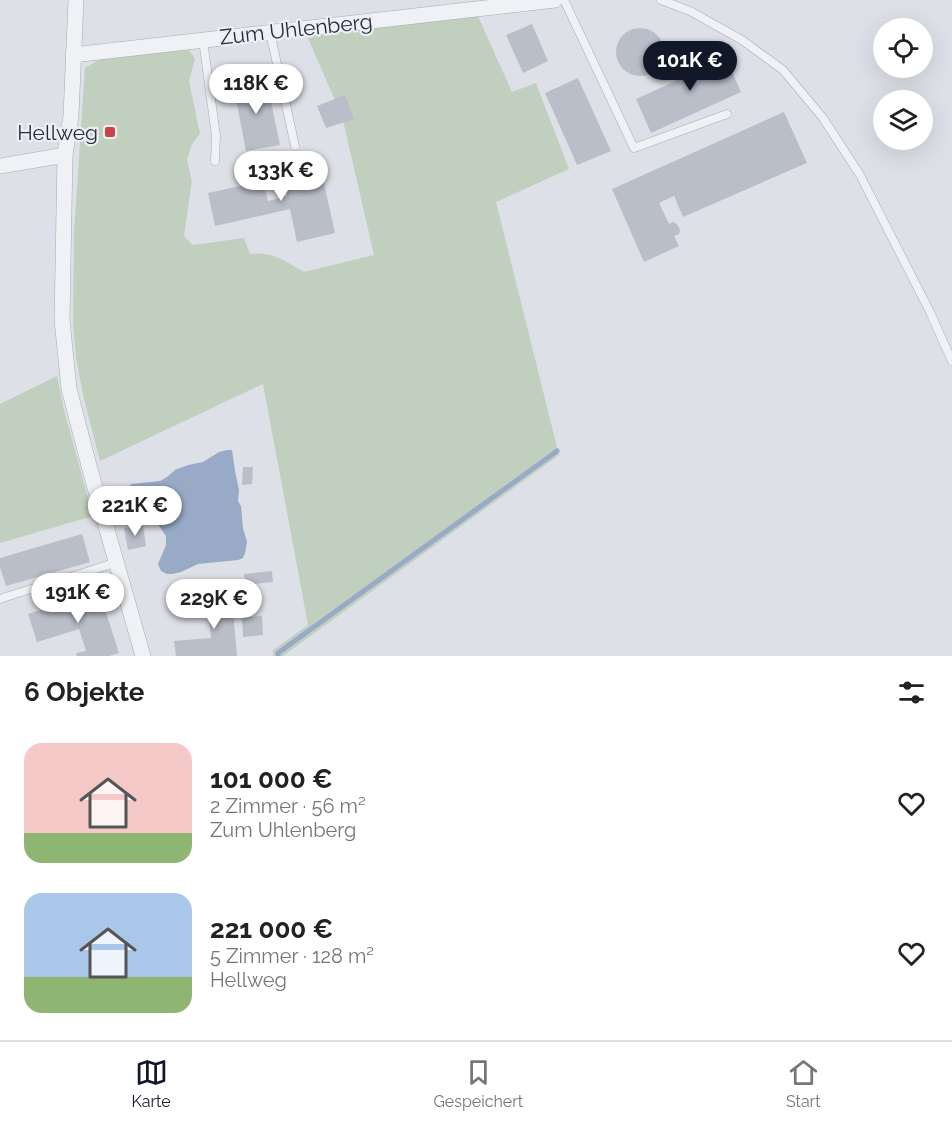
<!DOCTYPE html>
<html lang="de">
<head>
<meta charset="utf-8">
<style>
	:root { --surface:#fff; --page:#f2f2f2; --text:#222; --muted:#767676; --line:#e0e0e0; --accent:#111827 }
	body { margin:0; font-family:Raleway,sans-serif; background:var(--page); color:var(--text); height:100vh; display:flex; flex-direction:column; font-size:22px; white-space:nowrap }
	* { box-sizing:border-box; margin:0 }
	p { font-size:20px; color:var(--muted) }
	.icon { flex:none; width:33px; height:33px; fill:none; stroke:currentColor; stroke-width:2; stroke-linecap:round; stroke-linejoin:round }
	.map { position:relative; height:656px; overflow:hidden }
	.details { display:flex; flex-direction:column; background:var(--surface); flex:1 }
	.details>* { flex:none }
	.tools { position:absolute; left:873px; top:18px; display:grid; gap:12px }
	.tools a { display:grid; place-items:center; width:60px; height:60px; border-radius:50%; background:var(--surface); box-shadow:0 6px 24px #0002; font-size:30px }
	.price { position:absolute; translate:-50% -51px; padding:0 14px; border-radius:21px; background:#fff; color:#222; font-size:20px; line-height:39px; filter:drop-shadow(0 2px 3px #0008) }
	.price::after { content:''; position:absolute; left:50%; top:36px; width:18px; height:14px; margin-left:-9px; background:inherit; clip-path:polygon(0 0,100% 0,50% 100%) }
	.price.active { background:var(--accent); color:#fff }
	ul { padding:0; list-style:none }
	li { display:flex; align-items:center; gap:18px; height:150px; padding:0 24px }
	li span { display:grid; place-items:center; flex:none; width:168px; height:120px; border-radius:18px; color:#555 }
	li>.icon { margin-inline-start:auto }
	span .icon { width:72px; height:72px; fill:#fffc; stroke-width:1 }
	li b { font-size:26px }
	h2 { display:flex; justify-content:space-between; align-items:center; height:72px; padding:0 24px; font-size:26px }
	.tab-bar { display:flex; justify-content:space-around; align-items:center; height:84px; border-top:2px solid var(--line); background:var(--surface); font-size:16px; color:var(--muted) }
	.tab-bar a { display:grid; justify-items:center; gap:3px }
	.tab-bar .active { color:var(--accent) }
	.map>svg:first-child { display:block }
	.green { fill:#c1d0be }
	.water { fill:#98aac6 }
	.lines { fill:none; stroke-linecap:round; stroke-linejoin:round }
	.stream { stroke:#98aac6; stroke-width:5 }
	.building { fill:#babec9 }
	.lane-casing { stroke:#a6aab4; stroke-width:9 }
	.street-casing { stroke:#a6aab4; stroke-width:16 }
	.lane { stroke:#f0f1f5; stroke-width:8 }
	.street { stroke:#f0f1f5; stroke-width:15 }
	.poi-dot { fill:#cb4349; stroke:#eceff4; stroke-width:2 }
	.labels { text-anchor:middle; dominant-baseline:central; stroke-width:4.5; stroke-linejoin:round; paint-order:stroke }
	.street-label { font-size:21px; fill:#272c3d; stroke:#eceff4 }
	.poi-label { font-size:21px; fill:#272c3d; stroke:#eceff4; text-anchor:end }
</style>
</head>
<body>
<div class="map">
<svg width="952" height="656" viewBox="0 0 952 656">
	<rect width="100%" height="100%" fill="#dde0e7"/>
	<g class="green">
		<path d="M477,14L512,92L536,83L569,169L496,202L559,455L283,656H273V650L308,625L263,384L100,461L83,395L76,357L73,325L74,233L85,68L100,59L187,47L195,59L189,81L200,134L192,144L187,160L192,181L184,236L193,245L244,238L250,254C273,251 285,261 304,272L374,255L342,116L306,34Z"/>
		<path d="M57,376L64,410L93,516L0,543V404Z"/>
	</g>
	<path class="water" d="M227,450H232L235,471L239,490L238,501L241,506L243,528L247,542L245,553L243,558L238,560L198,564L181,572L173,574H167L161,571L158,564L166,545V536L159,526L149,500C141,496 138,501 130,503C123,498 125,488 132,484L160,481L167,477L175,470L188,465L203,462L219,452Z"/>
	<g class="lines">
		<path class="stream" d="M278,656V653L557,451"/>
	</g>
	<g class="building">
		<path d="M532,24L548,61L523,73L506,35Z"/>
		<circle cx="640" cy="52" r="24"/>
		<path d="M722,50L741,92L651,133L636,99L676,81L672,73Z"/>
		<path d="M266,78L280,145L246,151L233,84Z"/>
		<path d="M578,78L611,151L577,165L545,93Z"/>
		<path d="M345,95L354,119L326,128L317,106Z"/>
		<path d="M784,112L807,163L683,217L674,196L659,203L669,224L673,222L677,224L680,230L679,234L674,236L679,246L644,262L612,189Z"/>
		<path d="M319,161L335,233L297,242L290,209L215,226L208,193L263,181L268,201L287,196L281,169Z"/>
		<path d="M243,467H253L252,484L242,485Z"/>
		<path d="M143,525L146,546L128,550L124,528Z"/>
		<path d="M82,534L90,562L6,586L0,567V558Z"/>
		<path d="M272,571L273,582L246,585L244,574Z"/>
		<path d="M231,589L237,656H176L174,641L211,638L207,591Z"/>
		<path d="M99,591L119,653L109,656H77L76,653L86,651L79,629L37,642L28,614Z"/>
		<path d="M262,616L263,635L243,637L242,618Z"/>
	</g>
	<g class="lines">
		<defs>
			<g id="lane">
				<path d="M564,0L634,148L727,114"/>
				<path d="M661,0L690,11L742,40L783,70L823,118L860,175L930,312L952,361"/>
				<path d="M270,32L295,146"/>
				<path d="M203,40L216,136L215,161"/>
				<path d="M0,599C38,586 78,576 116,562"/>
			</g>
			<g id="street">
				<path d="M76,0L71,116L65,155L62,320L69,389L92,477L143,656"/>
				<path d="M73,55L555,0"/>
				<path d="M0,166L65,155"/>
			</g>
		</defs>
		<use href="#lane" class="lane-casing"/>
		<use href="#street" class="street-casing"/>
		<use href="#lane" class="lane"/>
		<use href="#street" class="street"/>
	</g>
	<rect class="poi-dot" x="104" y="126" width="12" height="12" rx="3"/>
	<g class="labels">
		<g class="street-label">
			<text transform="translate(296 29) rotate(-6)">Zum Uhlenberg</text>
		</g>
		<g class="poi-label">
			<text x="98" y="132">Hellweg</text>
		</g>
	</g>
</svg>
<div class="tools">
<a><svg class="icon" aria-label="locate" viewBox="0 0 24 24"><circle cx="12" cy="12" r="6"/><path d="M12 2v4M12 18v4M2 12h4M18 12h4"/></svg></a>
<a><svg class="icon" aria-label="layers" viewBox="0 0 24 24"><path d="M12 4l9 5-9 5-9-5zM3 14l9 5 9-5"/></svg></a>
</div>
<b class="price active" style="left:690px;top:92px">101K €</b>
<b class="price" style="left:256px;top:115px">118K €</b>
<b class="price" style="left:281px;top:202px">133K €</b>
<b class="price" style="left:135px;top:537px">221K €</b>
<b class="price" style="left:78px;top:624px">191K €</b>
<b class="price" style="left:214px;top:630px">229K €</b>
</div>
<section class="details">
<h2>6 Objekte<svg class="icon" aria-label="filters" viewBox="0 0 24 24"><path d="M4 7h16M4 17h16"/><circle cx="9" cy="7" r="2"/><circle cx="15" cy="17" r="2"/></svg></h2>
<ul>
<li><span style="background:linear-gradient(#f6c9c9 75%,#8fb573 0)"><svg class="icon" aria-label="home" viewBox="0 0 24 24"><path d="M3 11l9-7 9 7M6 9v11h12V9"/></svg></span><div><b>101 000 €</b><p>2 Zimmer · 56 m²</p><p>Zum Uhlenberg</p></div><svg class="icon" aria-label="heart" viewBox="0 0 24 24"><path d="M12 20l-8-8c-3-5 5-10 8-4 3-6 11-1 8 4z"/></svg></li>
<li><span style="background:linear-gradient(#a9c7e8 70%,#8fb573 0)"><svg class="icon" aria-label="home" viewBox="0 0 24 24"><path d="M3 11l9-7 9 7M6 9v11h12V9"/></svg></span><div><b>221 000 €</b><p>5 Zimmer · 128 m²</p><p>Hellweg</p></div><svg class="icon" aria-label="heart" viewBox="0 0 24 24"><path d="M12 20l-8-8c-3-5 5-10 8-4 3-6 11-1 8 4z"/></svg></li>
</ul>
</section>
<nav class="tab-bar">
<a class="active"><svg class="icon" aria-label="map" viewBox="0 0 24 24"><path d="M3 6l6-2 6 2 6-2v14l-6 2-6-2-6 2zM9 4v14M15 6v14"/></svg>Karte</a>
<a><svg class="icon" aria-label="saved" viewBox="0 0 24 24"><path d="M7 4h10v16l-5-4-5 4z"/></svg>Gespeichert</a>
<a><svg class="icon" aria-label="home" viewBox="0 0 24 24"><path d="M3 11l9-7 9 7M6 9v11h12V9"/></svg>Start</a>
</nav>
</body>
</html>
